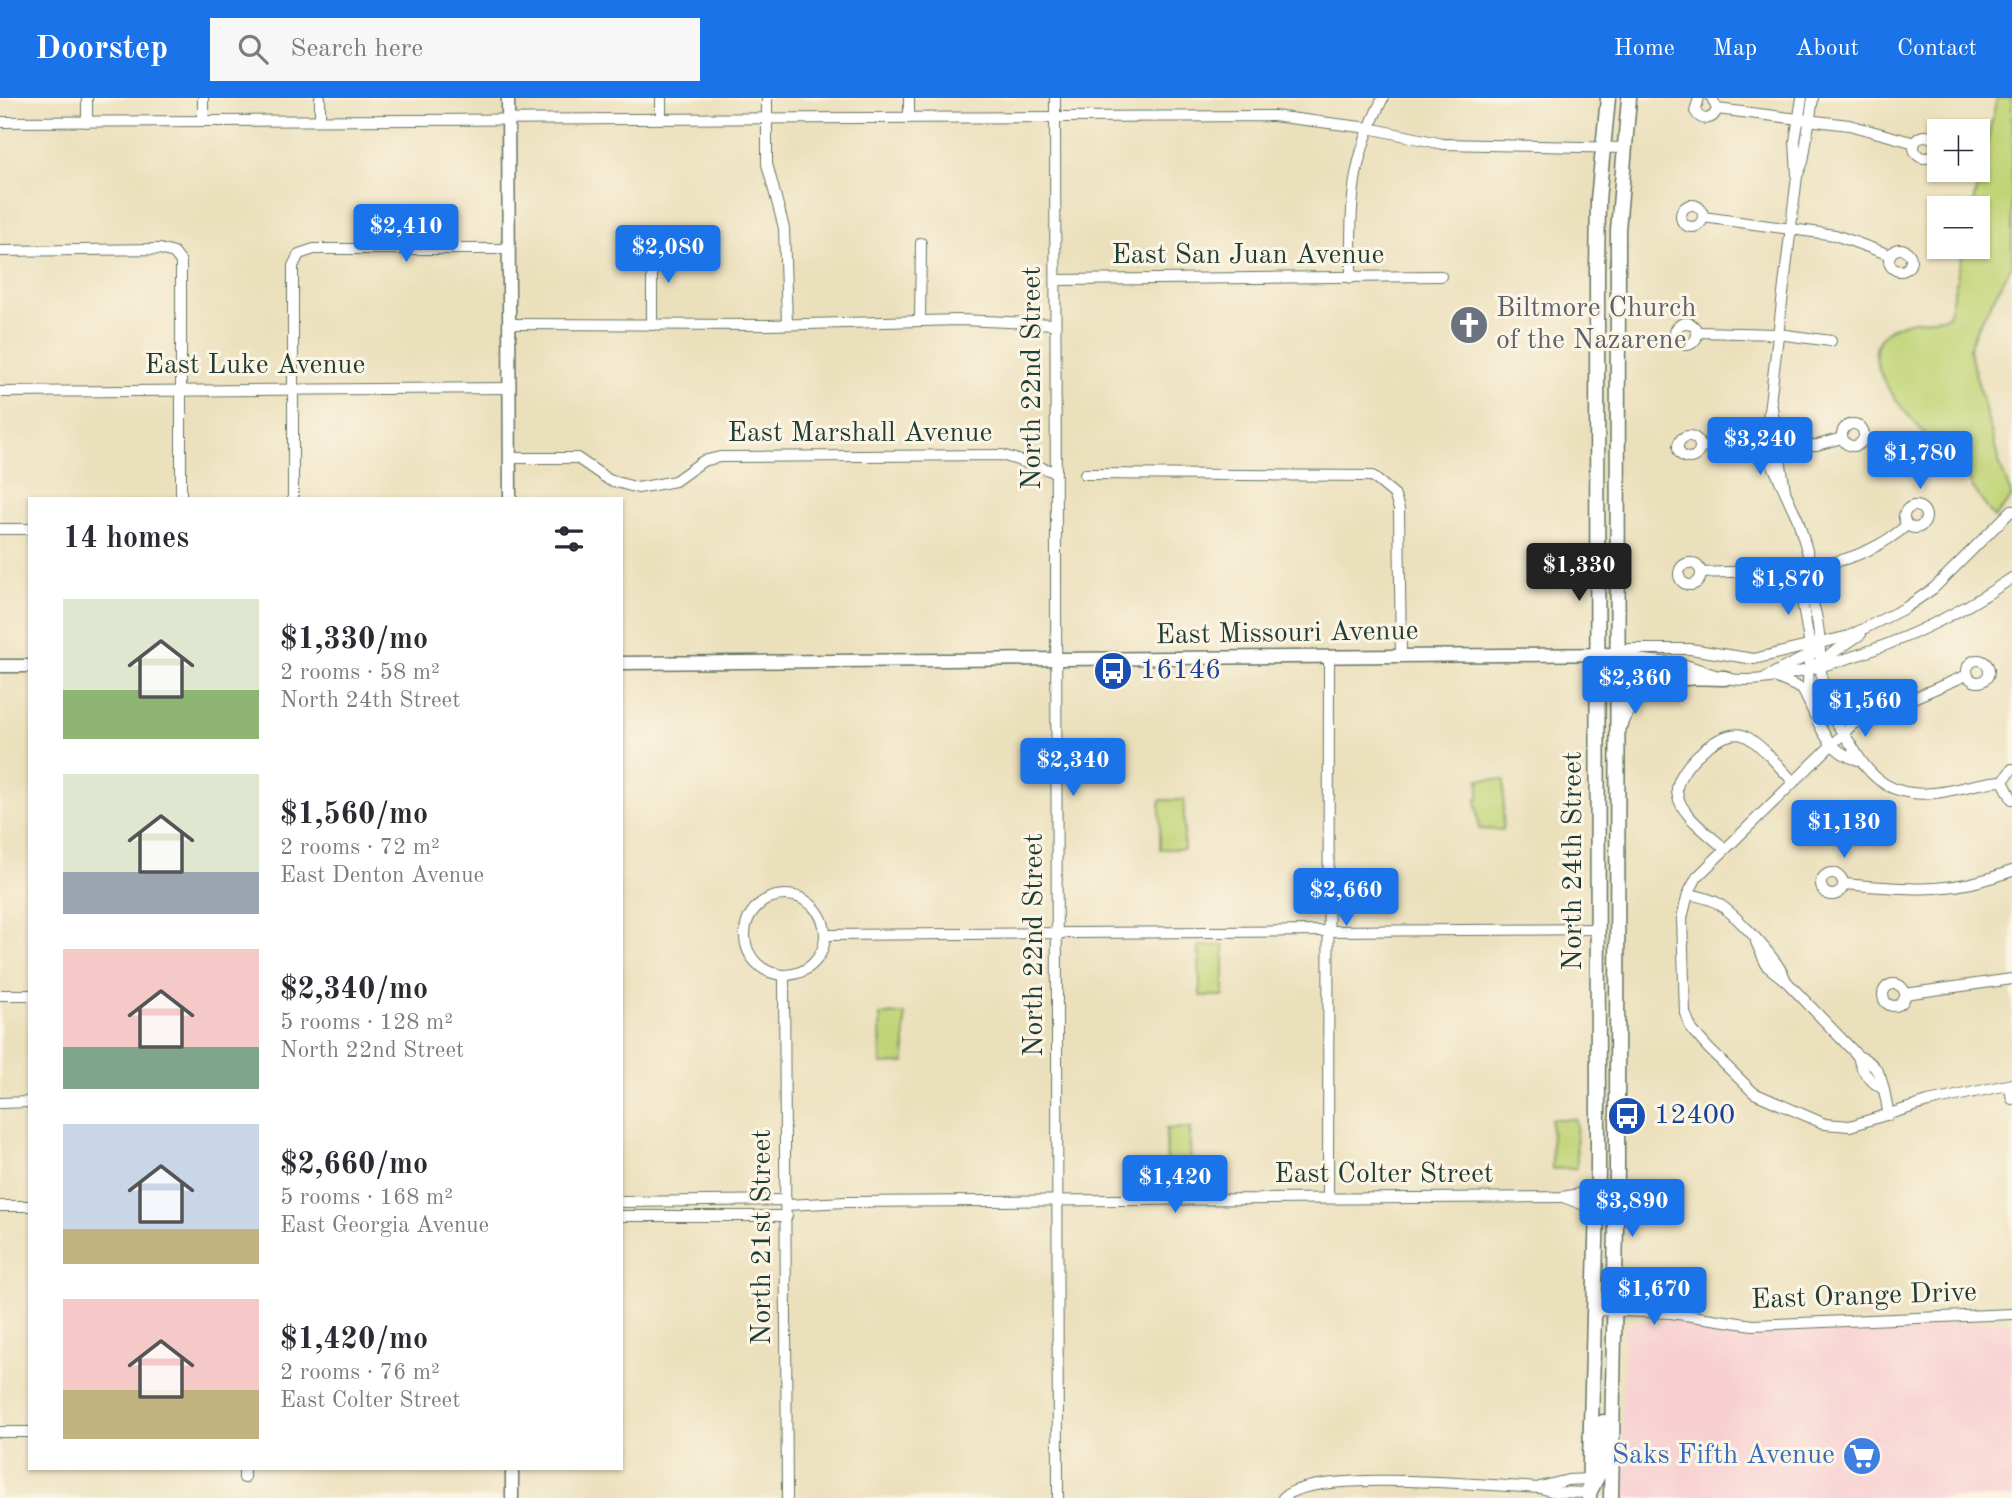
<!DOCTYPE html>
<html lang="en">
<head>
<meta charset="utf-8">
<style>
	:root { --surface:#fff; --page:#f7f7f7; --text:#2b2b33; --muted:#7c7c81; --accent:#1a73e8 }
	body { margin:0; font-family:"Old Standard TT",serif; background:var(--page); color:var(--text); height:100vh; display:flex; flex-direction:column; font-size:26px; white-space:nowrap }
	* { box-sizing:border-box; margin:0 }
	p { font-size:23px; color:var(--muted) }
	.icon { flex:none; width:38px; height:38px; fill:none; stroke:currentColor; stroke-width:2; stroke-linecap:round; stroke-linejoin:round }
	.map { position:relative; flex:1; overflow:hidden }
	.panel { position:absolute; left:28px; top:399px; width:595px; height:973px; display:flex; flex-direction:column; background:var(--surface); border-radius:0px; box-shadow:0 2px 5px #0004 }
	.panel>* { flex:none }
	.tools { position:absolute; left:1927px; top:21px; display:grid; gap:14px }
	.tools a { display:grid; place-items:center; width:63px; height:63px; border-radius:0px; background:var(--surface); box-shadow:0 2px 5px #0004; font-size:35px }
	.price { position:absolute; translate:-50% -60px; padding:0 16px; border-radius:7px; background:var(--accent); color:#fff; font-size:23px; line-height:46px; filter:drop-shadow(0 2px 4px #0008) }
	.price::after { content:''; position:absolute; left:50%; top:42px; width:21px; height:16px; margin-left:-10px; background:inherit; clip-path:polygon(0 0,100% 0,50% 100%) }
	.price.on { background:#222; color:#fff }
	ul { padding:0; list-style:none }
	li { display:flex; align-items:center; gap:21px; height:175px; padding:0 35px }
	li span { display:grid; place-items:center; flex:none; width:196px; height:140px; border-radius:0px; color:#555 }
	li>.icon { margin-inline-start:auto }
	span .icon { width:84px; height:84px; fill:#fffc; stroke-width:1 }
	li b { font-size:30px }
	h2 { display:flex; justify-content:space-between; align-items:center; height:84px; padding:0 35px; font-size:30px }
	header { display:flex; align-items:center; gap:42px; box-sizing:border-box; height:98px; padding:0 35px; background:var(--accent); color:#fff }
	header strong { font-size:33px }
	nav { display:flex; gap:38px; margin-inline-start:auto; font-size:24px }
	.search { width:490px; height:63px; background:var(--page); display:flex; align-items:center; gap:18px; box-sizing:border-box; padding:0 24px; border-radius:0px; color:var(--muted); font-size:26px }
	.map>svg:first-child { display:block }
	.built { fill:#f7cfd1 }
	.green { fill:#c1d477; stroke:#708856; stroke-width:2 }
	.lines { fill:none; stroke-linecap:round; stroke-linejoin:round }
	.minor-casing { stroke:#667664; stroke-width:12 }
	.tertiary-casing { stroke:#667664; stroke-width:15 }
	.secondary-casing { stroke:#667664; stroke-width:17 }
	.minor { stroke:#fff; stroke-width:10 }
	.tertiary { stroke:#fff; stroke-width:12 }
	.secondary { stroke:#fff; stroke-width:14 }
	.labels { text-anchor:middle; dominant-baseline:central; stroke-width:6; stroke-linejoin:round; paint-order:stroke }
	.street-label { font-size:28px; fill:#1f3d34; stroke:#fcf5e5 }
	.worship-label { font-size:28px; fill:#5b616d; stroke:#fcf5e5; text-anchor:start }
	.transit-label { font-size:28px; fill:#164399; stroke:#fcf5e5; text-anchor:start }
	.shop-label { font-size:28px; fill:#366cbe; stroke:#fcf5e5; text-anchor:end }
</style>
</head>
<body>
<header>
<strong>Doorstep</strong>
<div class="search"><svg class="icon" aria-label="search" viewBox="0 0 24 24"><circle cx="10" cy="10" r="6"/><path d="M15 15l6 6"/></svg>Search here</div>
<nav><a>Home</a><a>Map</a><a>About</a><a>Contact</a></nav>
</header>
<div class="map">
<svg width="2012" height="1400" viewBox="0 0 2012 1400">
	<rect width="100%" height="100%" fill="#fcf5e5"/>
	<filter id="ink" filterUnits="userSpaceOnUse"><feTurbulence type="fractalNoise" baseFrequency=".0143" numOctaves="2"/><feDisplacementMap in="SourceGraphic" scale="14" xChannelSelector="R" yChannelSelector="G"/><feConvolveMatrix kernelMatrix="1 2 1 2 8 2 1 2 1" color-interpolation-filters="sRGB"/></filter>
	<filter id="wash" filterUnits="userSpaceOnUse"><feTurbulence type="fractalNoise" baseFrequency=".00686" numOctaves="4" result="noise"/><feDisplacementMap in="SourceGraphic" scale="28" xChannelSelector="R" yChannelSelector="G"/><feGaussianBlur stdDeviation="1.57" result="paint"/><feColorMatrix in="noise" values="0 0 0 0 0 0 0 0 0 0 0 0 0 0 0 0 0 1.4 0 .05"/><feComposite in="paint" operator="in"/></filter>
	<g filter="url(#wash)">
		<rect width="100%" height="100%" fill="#ebe0bc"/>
		<path class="built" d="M1684,1223L1734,1234L2012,1223V1400H1621L1624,1231L1636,1222Z"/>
		<g class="green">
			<path d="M1997,0H2012V167L1975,234L1969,252L2000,367L2012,399L1994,420L1971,387L1957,359L1935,352L1934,346C1913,322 1843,255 1894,229C1910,221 1931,222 1948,219L1964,149H1978V110H1972Z"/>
			<path d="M1479,681L1504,682L1503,732L1479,731L1476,701H1479Z"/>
			<rect x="1160" y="702" width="24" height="49"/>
			<path d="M1199,848H1224V898H1200Z"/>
			<path d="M905,916V965L881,966L880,917Z"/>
			<path d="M1551,1021H1576L1577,1070L1552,1071Z"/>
			<path d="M1190,1030L1191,1080L1167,1081L1166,1031Z"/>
		</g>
	</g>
	<g filter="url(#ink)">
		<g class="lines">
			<defs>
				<g id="minor">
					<path d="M661,0V20"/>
					<path d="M767,0V66L784,130L787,226"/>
					<path d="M1055,0L1058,1400"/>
					<path d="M1699,0L1695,13C1701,24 1713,23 1717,11L1712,0"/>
					<path d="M1717,11L1849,27L1915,45"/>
					<path d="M909,18V0"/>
					<path d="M320,22V0"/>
					<path d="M203,23V0"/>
					<path d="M0,24L1273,18L1369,30L1443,46L1624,50"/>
					<path d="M87,24V0"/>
					<circle cx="1925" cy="49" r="11"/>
					<path d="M1797,77L1795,43L1802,0"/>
					<circle cx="1692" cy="118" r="11"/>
					<path d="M1703,119L1835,137L1890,157"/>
					<path d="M652,148V227"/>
					<circle cx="1900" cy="162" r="11"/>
					<path d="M0,153L160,151L174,155L181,164V401"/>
					<path d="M1351,180C1351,108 1349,66 1383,0"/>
					<path d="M1056,182L1441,178"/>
					<path d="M920,222L921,145"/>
					<circle cx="1686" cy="236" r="11"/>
					<path d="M509,226L768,227L960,222L1055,226"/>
					<path d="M1698,234L1778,236L1831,243"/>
					<path d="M0,294L509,290"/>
					<path d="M1771,303L1785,392"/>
					<circle cx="1853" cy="337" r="11"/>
					<circle cx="1689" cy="349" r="11"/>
					<path d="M1700,349L1817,347L1842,340"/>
					<path d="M511,360H577L609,382L638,390L675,383L703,363L720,359L1002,357L1055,374"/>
					<path d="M1085,376L1372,378L1394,396L1399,411L1401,559"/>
					<path d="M293,401V168L299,156L314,151H508"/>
					<circle cx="1915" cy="419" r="11"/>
					<path d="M0,431H30"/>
					<circle cx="1690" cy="476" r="11"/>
					<path d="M1701,475C1774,472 1849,478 1907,427"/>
					<path d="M1807,491C1826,530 1816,563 1825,602C1831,623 1844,634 1855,653C1868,675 1884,692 1912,695C1942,699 1973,684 2003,683"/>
					<path d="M1618,556L1629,551H1690L1754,561L1849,538L1905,510L1934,490L2012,412"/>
					<path d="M1618,556C1637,564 1659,562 1680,566C1696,569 1710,577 1726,580C1752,586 1784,578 1810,571C1883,553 1949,523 2012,480"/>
					<circle cx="1978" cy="573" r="11"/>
					<path d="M1818,565L1861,536"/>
					<path d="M1967,577L1853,626L1697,779L1688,796L1682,820L1685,915L1692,932L1709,951L1754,995L1825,1026L1850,1028L1928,1004L2012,986"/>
					<path d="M1766,579L1815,554"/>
					<path d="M1777,580L1802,591C1818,619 1822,652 1858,662"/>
					<path d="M1807,600L1810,549L1803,508L1807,491L1808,456L1798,422L1771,363L1767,330L1797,78L1803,64L1813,0"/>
					<path d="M2003,683L2012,701"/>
					<path d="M2003,683L2012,671"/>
					<path d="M1725,751C1709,736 1679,716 1677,694C1675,671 1723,627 1745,638C1763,647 1779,670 1793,683"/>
					<circle cx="1832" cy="786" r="11"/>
					<path d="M1843,786C1910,791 1947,797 2012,773"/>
					<path d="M1688,796C1698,798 1710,800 1719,806C1738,819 1779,862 1786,883"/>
					<circle cx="785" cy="837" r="40"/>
					<path d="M826,837L1599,831"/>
					<path d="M1756,844L1767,868L1786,883L1858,958C1885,968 1883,992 1889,1017"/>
					<path d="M784,878L787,1400"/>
					<circle cx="1894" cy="897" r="11"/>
					<path d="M1905,896L2012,881"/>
					<path d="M0,897H30"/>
					<path d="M1858,958C1861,974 1870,983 1883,991"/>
					<path d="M2009,987L2012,1001"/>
					<path d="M0,1005L30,1004"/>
					<path d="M1563,1099L1589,1109L1596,1116"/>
					<path d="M1328,1100L1329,560"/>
					<path d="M621,1104L786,1102"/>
					<path d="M787,1107L845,1104L1562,1099L1585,1095L1597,1085"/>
					<path d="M0,1108H30"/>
					<path d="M621,1118H787"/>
					<path d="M1593,1212L1671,1215L1753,1227L2012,1216"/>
					<path d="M0,1334H30"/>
					<path d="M244,1370V1380"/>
					<path d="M1540,1389L1568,1382L1588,1381"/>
					<path d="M1283,1400C1312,1370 1492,1388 1540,1390L1555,1394L1589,1395"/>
				</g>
				<g id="tertiary">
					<path d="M508,0L510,401"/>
					<path d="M621,565L1618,556"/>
					<path d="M0,568H30"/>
					<path d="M512,1400V1370"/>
				</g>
				<g id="secondary">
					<path d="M1620,626C1638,578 1682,578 1725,580"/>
					<path d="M1590,1393L1599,1375L1603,1324"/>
					<path d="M1589,1400L1598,1071L1597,175L1598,102L1608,0"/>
					<path d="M1611,1400L1617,1071L1618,132L1629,0"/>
				</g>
			</defs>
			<use href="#minor" class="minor-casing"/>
			<use href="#tertiary" class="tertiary-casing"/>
			<use href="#secondary" class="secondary-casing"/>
			<use href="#minor" class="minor"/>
			<use href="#tertiary" class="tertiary"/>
			<use href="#secondary" class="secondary"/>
		</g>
	</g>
	<defs>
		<symbol id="church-disc" viewBox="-11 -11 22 22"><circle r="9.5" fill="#6b7280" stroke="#fcf5e5"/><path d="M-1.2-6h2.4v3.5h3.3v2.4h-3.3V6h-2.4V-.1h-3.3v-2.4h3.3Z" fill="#fff"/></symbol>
		<symbol id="bus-disc" viewBox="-11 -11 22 22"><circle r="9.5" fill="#1a4fb4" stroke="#fcf5e5"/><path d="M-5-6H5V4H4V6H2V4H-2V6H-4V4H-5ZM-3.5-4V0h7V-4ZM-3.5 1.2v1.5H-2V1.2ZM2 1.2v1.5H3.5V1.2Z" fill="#fff"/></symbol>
		<symbol id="supermarket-disc" viewBox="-11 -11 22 22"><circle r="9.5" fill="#3f7fe0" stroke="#fcf5e5"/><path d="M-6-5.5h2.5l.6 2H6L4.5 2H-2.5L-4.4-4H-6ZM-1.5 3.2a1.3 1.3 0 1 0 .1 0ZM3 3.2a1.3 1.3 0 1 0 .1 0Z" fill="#fff"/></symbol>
	</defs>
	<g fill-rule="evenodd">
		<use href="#church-disc" x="1447" y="205" width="44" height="44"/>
		<use href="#bus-disc" x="1091" y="551" width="44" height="44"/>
		<use href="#bus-disc" x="1605" y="996" width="44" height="44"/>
		<use href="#supermarket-disc" x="1840" y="1336" width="44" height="44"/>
	</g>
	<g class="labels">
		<g class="street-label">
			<text x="1248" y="158">East San Juan Avenue</text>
			<text x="255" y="268">East Luke Avenue</text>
			<text transform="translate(1033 280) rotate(-90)">North 22nd Street</text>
			<text x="860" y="336">East Marshall Avenue</text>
			<text transform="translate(1287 536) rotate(-1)">East Missouri Avenue</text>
			<text transform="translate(1574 763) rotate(-90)">North 24th Street</text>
			<text transform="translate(1035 847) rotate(-90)">North 22nd Street</text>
			<text x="1384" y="1077">East Colter Street</text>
			<text transform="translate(763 1139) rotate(-90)">North 21st Street</text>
			<text transform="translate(1864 1199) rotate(-2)">East Orange Drive</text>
		</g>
		<g class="worship-label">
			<text x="1496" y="211">Biltmore Church<tspan x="1496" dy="32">of the Nazarene</tspan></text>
		</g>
		<g class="transit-label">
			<text x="1140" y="573">16146</text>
			<text x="1654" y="1018">12400</text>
		</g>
		<g class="shop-label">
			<text x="1835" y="1358">Saks Fifth Avenue</text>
		</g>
	</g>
</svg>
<div class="tools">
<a>+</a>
<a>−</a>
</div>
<b class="price" style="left:406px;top:166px">$2,410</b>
<b class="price" style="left:668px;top:187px">$2,080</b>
<b class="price" style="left:1760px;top:379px">$3,240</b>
<b class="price" style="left:1920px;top:393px">$1,780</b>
<b class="price on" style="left:1579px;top:505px">$1,330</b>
<b class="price" style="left:1788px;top:519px">$1,870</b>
<b class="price" style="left:1635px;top:618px">$2,360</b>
<b class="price" style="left:1865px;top:641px">$1,560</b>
<b class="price" style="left:1073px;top:700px">$2,340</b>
<b class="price" style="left:1844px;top:762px">$1,130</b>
<b class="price" style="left:1346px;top:830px">$2,660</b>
<b class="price" style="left:1175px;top:1117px">$1,420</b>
<b class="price" style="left:1632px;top:1141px">$3,890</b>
<b class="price" style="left:1654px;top:1229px">$1,670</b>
<section class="panel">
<h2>14 homes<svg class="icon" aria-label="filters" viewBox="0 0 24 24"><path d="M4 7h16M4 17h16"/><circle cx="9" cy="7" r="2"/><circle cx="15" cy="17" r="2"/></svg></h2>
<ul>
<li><span style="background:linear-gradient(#dfe7d0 65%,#8fb573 0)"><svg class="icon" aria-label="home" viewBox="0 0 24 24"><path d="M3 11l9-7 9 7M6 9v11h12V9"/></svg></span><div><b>$1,330/mo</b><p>2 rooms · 58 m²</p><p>North 24th Street</p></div></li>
<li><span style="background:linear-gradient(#dfe7d0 70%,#9aa5b1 0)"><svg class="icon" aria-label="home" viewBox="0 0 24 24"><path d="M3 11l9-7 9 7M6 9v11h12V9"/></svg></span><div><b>$1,560/mo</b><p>2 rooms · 72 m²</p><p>East Denton Avenue</p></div></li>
<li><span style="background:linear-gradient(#f6c9c9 70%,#7fa58c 0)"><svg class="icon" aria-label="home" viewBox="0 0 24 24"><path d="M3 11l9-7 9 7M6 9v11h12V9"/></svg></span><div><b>$2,340/mo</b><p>5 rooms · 128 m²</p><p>North 22nd Street</p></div></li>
<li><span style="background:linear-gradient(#c9d6e8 75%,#c2b280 0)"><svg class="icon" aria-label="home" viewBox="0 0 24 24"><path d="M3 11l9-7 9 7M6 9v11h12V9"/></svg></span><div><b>$2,660/mo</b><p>5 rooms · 168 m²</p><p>East Georgia Avenue</p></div></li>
<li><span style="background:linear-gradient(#f6c9c9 65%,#c2b280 0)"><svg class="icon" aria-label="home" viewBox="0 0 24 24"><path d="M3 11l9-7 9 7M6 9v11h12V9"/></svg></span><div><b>$1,420/mo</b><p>2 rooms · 76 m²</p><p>East Colter Street</p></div></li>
</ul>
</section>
</div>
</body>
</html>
